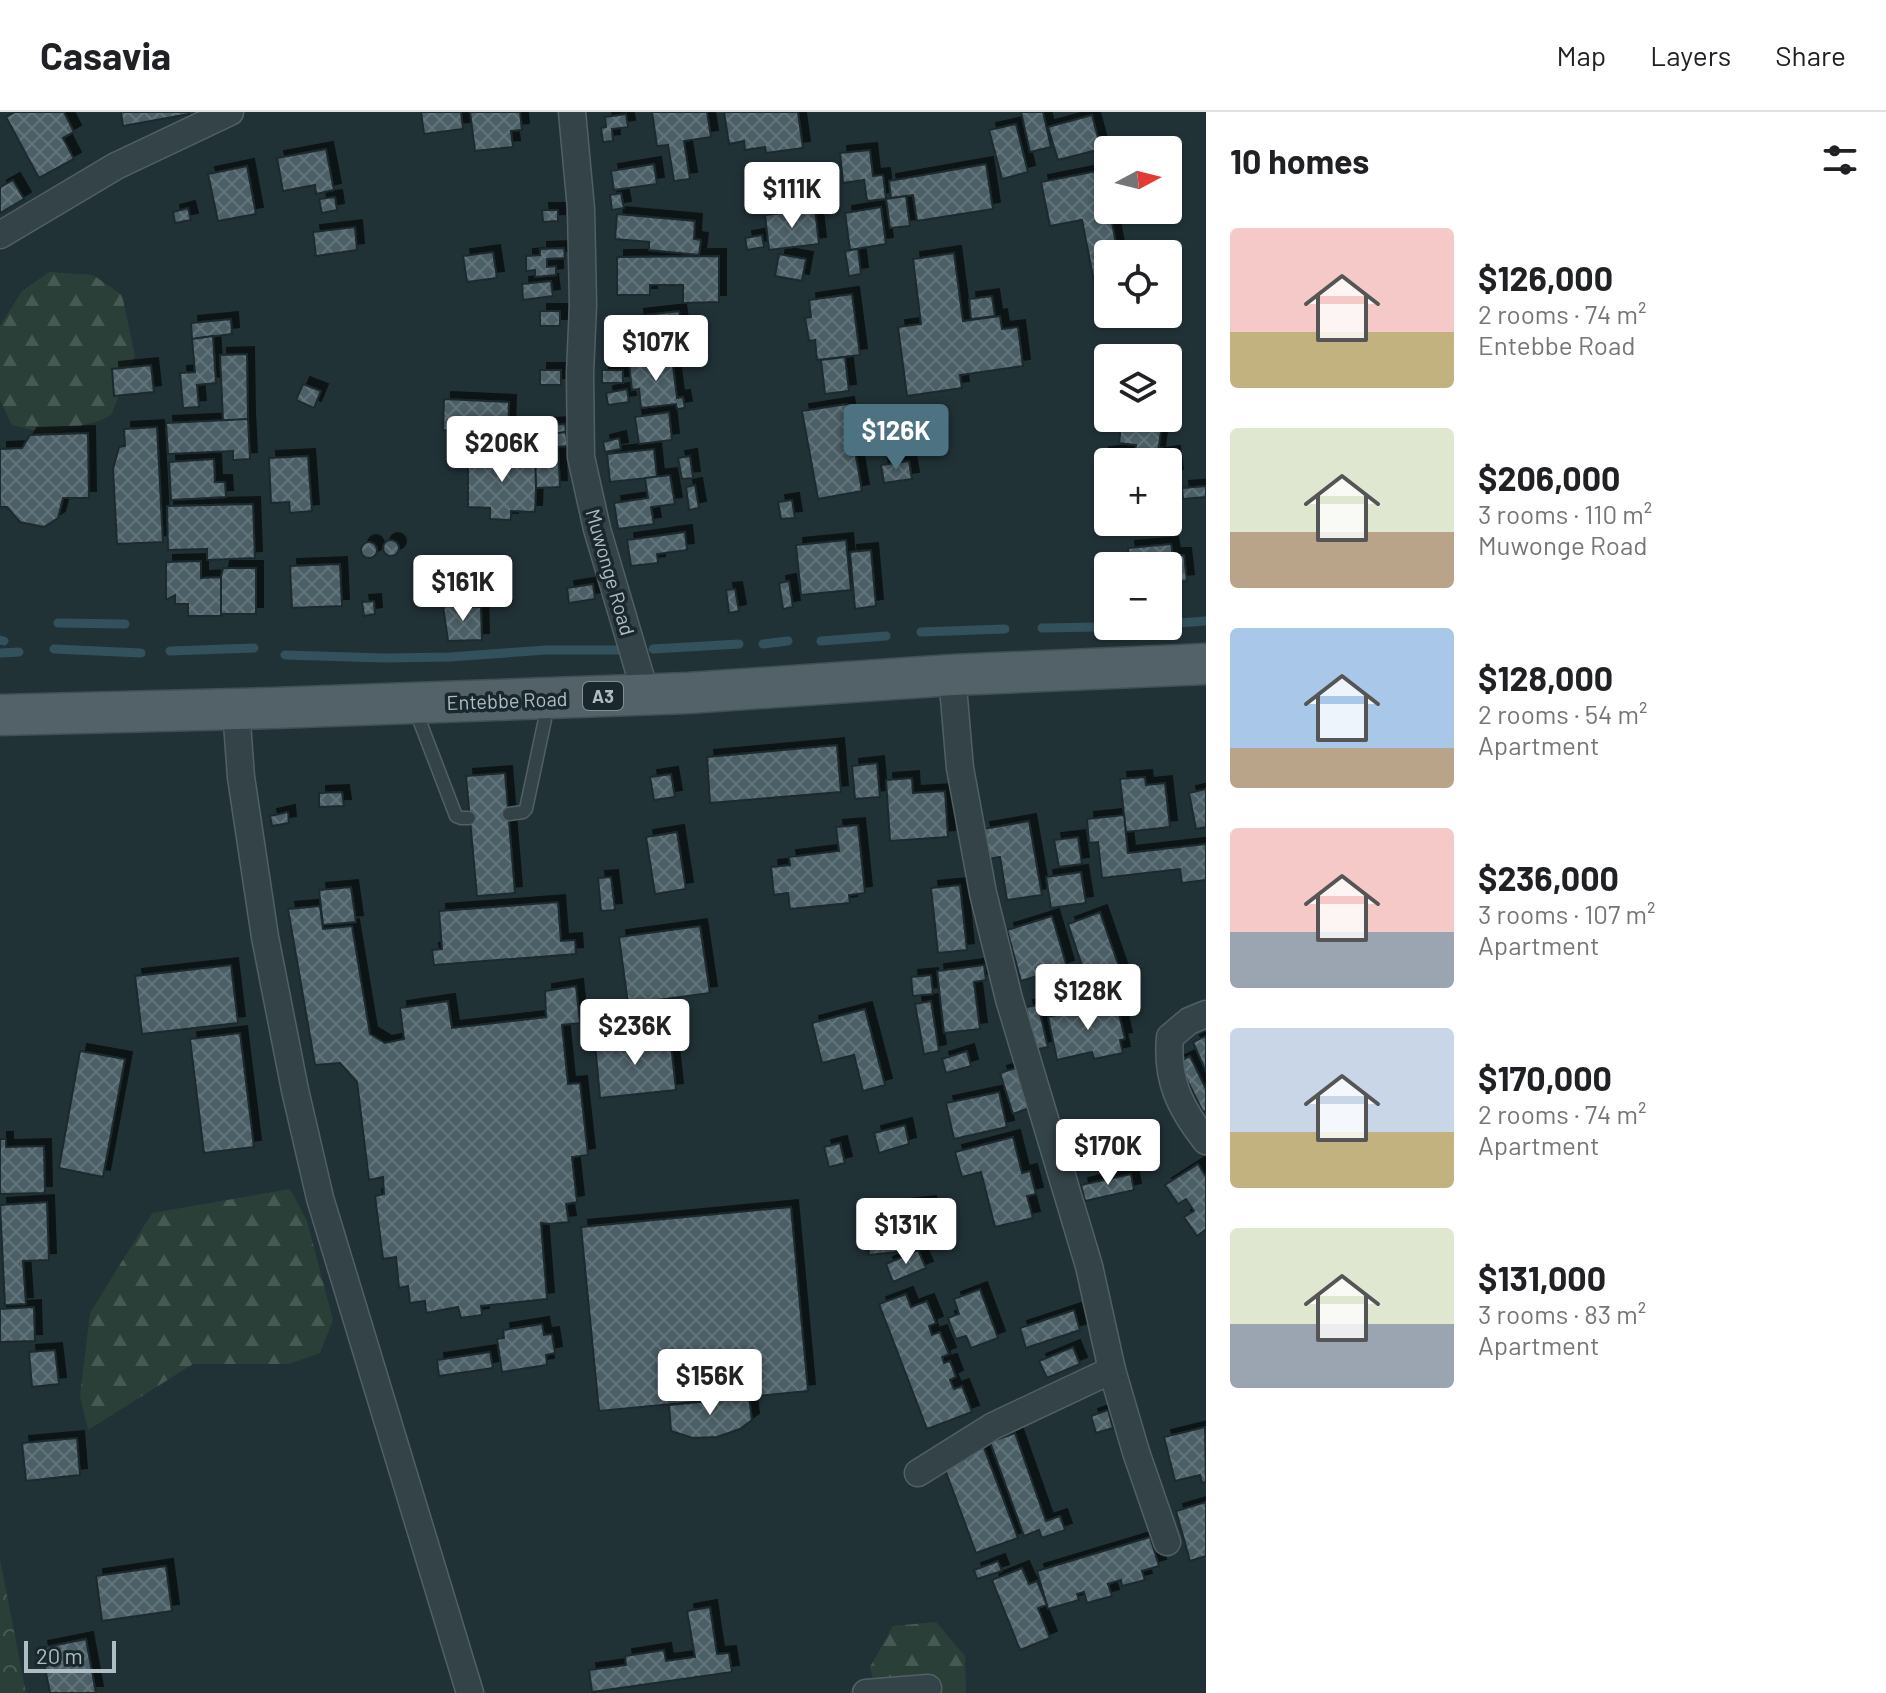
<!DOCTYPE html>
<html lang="en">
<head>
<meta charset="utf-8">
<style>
	:root { --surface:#fff; --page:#f2f2f2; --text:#202124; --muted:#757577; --line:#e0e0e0; --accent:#4d7282 }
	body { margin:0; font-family:Barlow,sans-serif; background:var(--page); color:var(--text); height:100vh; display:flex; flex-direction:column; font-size:30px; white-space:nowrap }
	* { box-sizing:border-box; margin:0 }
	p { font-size:26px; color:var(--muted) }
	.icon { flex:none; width:44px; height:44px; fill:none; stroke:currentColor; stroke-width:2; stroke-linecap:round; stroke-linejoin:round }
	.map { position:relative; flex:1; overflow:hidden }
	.drawer { display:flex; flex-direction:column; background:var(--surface); width:680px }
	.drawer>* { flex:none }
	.needle { width:52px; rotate:83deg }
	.buttons { position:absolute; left:1094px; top:24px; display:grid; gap:16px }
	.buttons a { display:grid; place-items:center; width:88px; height:88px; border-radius:8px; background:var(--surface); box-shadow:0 2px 6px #0004; font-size:40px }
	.scale { position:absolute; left:24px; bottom:20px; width:92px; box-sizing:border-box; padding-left:8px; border:4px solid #afbec4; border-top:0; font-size:22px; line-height:28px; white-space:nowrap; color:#afbec4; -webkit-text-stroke:6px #1a272c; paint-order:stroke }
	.price { position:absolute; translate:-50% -68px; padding:0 18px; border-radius:8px; background:#fff; color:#222; font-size:26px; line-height:52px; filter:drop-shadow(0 2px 4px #0008) }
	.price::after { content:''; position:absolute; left:50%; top:48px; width:24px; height:18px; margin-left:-12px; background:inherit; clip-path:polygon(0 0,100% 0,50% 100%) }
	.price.on { background:var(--accent); color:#fff }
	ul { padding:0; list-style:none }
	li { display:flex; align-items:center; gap:24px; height:200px; padding:0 24px }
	li span { display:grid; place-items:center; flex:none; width:224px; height:160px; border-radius:8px; color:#555 }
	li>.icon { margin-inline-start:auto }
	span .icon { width:96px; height:96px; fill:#fffc; stroke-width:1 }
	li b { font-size:34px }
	h2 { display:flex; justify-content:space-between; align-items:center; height:96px; padding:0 24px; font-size:34px }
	header { display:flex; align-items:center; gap:48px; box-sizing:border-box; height:112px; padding:0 40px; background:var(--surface); border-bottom:2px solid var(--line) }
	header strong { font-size:38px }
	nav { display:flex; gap:44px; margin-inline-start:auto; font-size:28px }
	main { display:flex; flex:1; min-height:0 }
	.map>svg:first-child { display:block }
	.forest { fill:url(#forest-firs) }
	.park { fill:url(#park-crowns) }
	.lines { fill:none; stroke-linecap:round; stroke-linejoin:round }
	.stream { stroke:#33515c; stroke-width:9 }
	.building { fill:url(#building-cross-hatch); stroke:#1c292e; stroke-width:2; filter:url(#shadow) }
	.service-casing { stroke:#526065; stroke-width:15 }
	.minor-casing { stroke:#526065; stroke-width:29 }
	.primary-casing { stroke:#414e54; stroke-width:43 }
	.service { stroke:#344348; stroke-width:12 }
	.minor { stroke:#344348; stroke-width:26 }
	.primary { stroke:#526268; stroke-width:40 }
	.labels { text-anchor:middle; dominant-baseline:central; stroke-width:7; stroke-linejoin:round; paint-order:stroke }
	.shield { fill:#1a272c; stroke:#829196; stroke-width:2 }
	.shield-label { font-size:18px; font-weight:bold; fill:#afbec4 }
	.street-label { font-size:20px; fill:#afbec4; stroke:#1a272c }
</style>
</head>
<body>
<header>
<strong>Casavia</strong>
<nav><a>Map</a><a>Layers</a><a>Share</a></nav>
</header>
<main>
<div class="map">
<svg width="1206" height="1581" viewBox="0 0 1206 1581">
	<defs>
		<pattern id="forest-firs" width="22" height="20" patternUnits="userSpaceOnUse" patternTransform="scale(2)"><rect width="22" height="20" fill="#293f38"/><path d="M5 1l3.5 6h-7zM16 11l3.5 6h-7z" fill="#465953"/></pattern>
		<pattern id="park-crowns" width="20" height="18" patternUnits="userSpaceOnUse" patternTransform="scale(2)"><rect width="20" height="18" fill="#293f38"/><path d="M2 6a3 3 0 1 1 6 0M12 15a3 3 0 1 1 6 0" fill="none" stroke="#465953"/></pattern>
		<pattern id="building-cross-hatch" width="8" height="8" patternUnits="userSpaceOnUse" patternTransform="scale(2)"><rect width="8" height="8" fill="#4c5f66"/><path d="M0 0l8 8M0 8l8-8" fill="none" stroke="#63747a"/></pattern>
		<filter id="shadow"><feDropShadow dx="7" dy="-7" stdDeviation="0" flood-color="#0009"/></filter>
	</defs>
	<rect width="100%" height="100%" fill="#213237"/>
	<g class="forest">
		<path d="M49,160L93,163L122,183L135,244L111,303L99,309L49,322L12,313L0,288V214L22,179Z"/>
		<path d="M290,1077L307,1109L333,1208L320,1241L289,1252H193L88,1318L80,1284L90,1201L152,1101Z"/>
		<path d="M936,1510L965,1544L966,1581H876L870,1555L893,1514Z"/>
	</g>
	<path class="park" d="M0,1447L26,1581H0Z"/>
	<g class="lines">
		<g class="stream">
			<path d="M58,511L125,512"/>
			<path d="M1178,511L1206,509"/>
			<path d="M1042,516L1098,515"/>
			<path d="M921,520L1005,517"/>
			<path d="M0,528L4,529"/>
			<path d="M821,529L886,524"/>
			<path d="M763,532L788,529"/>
			<path d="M54,537L141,541"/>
			<path d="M653,537L739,532"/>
			<path d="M170,539L254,536"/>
			<path d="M0,541L19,540"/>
			<path d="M285,543L385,546L450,545L546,538H625"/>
		</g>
	</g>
	<g class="building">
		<path d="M15,0H64L74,20L63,26L74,47L39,66L6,5Z"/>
		<path d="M121,0H189V2L123,14Z"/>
		<path d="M421,0H461L463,17L424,22Z"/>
		<path d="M470,0H520L522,18L511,19L513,35L475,39Z"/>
		<path d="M652,0H707L711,25L684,29L690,67L674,69L668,33L657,34Z"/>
		<path d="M724,0H798L803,36L766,41L765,35L745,38L744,29L729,32Z"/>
		<path d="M1021,0H1043L1051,35L1030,40Z"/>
		<path d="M626,2L628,15L612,17L613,29L603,30L601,16L606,15L605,5Z"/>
		<path d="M1092,3L1101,37L1058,48L1048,15Z"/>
		<path d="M1016,12L1028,60L1002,67L989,18Z"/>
		<path d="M326,37L334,78L316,82L315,73L283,79L277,46Z"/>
		<path d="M870,38L873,64L883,63L886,87L867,89L864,68L843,71L840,41Z"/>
		<path d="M654,52L657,72L614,78L611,59Z"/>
		<path d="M986,52L993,97L917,109L913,83L891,86L889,69Z"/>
		<path d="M247,54L256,102L218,109L208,62Z"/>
		<path d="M1102,58L1118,142H1108V172L1095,175L1082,108L1050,114L1041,70Z"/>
		<path d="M13,68L24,87L0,101V75Z"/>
		<path d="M621,81L624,96L612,98L610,83Z"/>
		<path d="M906,84L910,114L890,116L886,87Z"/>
		<path d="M335,85L337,98L322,101L319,87Z"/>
		<path d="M881,95L886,132L850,138L845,101Z"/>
		<path d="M188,96L191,108L175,111L173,100Z"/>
		<path d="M815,97L819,132L769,138L765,103Z"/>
		<path d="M542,98H558V109L543,110Z"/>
		<path d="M617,102L695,109L694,127L701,128L699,143L649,138V130L615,127Z"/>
		<path d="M355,115L357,138L316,144L313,120Z"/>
		<path d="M762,123L764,135L747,138L745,126Z"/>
		<path d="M564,136L565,146L547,147V155L556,154V163L535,165V158L526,159V144L540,143V137Z"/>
		<path d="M858,137L861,162L849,164L845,139Z"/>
		<path d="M493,140L497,166L467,170L463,144Z"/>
		<path d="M954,141L963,209L1000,204L1002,217L1018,215L1023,254L960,263L962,276L907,284L898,215L921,212L913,147Z"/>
		<path d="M779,142L806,147L802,169L775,164Z"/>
		<path d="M719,144V190L683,191V173H650V183H617V145Z"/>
		<path d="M551,169L553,184L523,188L522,172Z"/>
		<path d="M852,182L860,243L817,248L815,228L809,229L805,206L811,205L809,188Z"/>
		<path d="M992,184L995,204L971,207L969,187Z"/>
		<rect x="540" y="199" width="20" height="15"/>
		<path d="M679,199L685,243L642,250L640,231L633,232L631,215L638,214L637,204Z"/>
		<path d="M231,207L232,222L192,227L191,211Z"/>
		<path d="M213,224L216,271L197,273L199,295L183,296L180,261L195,260L192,227Z"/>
		<path d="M247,242L248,307L223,309L220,243Z"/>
		<path d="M845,245L849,279L825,282L821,248Z"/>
		<path d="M672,246L677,286L683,285L685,296L677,297L676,292L641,296L639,277L632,278L629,252Z"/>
		<path d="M151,253L154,280L114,284L112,257Z"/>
		<rect x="540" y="258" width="21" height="15"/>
		<rect x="602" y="258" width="21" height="13"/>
		<path d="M303,272L321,279L314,296L296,288Z"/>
		<path d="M627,277L629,290L608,293L606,281Z"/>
		<path d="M444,287L509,290L508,321L443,318Z"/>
		<path d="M847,292L862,379L818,387L802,299Z"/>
		<path d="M669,300L672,328L639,332L635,305Z"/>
		<path d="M248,307L250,347L233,348V339L168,342L166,311Z"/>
		<path d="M565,312L566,320L547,323L546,313Z"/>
		<path d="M1121,313L1161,319L1158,341L1135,338L1136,333L1119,331Z"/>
		<path d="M157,315L163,430L117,432L113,357L119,335L125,334L124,317Z"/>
		<path d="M566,320L568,334L544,336L543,323Z"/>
		<path d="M88,321L89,386H63L58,406L44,415L20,410L7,395H0V337L22,336L30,323Z"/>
		<path d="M619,326L621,337L605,340L603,330Z"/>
		<path d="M558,335L560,375L536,376L534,336Z"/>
		<path d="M654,337L657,365L610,370L607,342Z"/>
		<path d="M1135,338L1136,346L1173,341L1176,364L1168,365V350H1108V372L1106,373L1102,342Z"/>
		<path d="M468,343L535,344L536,376L535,400L511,399V408L490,407V396L468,395Z"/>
		<path d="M308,344L312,399L290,401L289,390L271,391L269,346Z"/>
		<path d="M690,344L693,366L682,367L678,346Z"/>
		<path d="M214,347L215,370H225L226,385L171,388L169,350Z"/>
		<path d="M909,349L912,367L884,371L881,353Z"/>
		<path d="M670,363L675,392L651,395L654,412L618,417L614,391L648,386L645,366Z"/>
		<path d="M695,373L699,396L689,398L686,375Z"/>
		<path d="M1206,374V385L1183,387L1182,376Z"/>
		<path d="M792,388L795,406L781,407L778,390Z"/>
		<path d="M253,392L255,446L207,448V437L168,438L167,394Z"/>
		<path d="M685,420L687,438L657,442L658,451L631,454L627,428Z"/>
		<circle cx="391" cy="436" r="8"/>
		<path d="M846,428L851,478L801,483L796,433Z"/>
		<circle cx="369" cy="438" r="8"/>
		<path d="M1171,432L1173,443H1184L1187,469L1168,471V454H1130L1128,436Z"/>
		<path d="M871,438L876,494L855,497L850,440Z"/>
		<path d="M201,449V466L221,465L222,504H188V492H175V483L166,488V450Z"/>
		<path d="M340,452L342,494L292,496L290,454Z"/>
		<path d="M223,456H256V502H221V465Z"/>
		<path d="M789,469L793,495L783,497L779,471Z"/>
		<path d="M593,472L595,487L569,491L567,476Z"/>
		<path d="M735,477L739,499L729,501L726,478Z"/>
		<path d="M374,489L375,502L364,504L362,490Z"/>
		<path d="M443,494L481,495L482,528L448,529Z"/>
		<path d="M837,633L841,680L710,691L707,645Z"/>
		<path d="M877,651L880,685L855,687L852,654Z"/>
		<path d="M505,661L515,781L477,784L466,664Z"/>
		<path d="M671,662L675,685L654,688L650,665Z"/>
		<path d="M1145,665L1146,673L1165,671L1170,715L1126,720L1120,667Z"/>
		<path d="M912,666L913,681L945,679L948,725L890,729L886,668Z"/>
		<path d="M1206,677V715L1196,717L1189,681Z"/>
		<path d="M342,680L344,694L319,695V681Z"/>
		<path d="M288,700L289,711L272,714L270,704Z"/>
		<path d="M1124,703L1128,741L1206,732V768L1182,771L1180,757L1102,766L1098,730L1089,731L1087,707Z"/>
		<path d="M1029,709L1042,783L1007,788L1000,745L989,747L983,717Z"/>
		<path d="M858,713L865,781L849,783L850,791L790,797L788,781L774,783L771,755L790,753L789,745L839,739L836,715Z"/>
		<path d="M677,720L686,777L655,782L646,725Z"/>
		<path d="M1078,725L1082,752L1059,755L1054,728Z"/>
		<path d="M1081,760L1086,791L1051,796L1046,765Z"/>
		<path d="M611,765L615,798L601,799L598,766Z"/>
		<path d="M960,773L967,838L938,841L931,776Z"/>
		<path d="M351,775L356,810L323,813L319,778Z"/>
		<path d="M558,790L561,829L575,828L576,842L434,853L432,838L442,837L439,799Z"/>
		<path d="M320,794L323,817L352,814L370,922L385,931L404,927L400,896L448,889L452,916L546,905L545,879L576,874L580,911L562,913L568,972L580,971L588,1043L572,1045L577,1090L566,1092L569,1110L549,1112L541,1111L547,1187L481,1194L482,1203L461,1206L458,1195L426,1201L425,1189L410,1191L408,1174L399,1176L396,1145L383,1147L375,1084L384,1082L383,1065L369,1068L357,970L340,951L315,953L288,797Z"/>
		<path d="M1100,800L1126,875L1093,886L1068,812Z"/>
		<path d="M1052,804L1067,855L1021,869L1007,818Z"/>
		<path d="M700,814L710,881L628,892L619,825Z"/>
		<path d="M231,853L238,911L142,922L135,864Z"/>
		<path d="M984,853L986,868L974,870L980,917L944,921L937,859Z"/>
		<path d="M931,863L933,882L913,884L911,865Z"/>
		<path d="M931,889L939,939L924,942L915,892Z"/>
		<path d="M1116,889L1125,927L1120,928L1123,941L1094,947L1092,940L1057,948L1048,905Z"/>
		<path d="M1038,893L1048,935L1035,938L1026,895Z"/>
		<path d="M865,897L885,973L863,979L854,943L822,951L812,911Z"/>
		<path d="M240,921L254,1035L204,1041L190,927Z"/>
		<path d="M670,923L676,978L600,986L595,931Z"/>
		<path d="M1206,924V960L1193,930Z"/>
		<path d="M80,939L125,947L103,1065L59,1056Z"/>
		<path d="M967,939L971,954L946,961L942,947Z"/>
		<path d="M1190,944L1206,977V999L1203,1000L1178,950Z"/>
		<path d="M1019,955L1032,995L1013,1002L1000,961Z"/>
		<path d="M999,980L1007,1015L954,1027L946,991Z"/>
		<path d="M905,1013L909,1032L879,1041L874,1021Z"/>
		<path d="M1013,1025L1022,1061L1030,1059L1036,1082L1027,1084L1033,1106L995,1115L981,1060L962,1065L955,1040Z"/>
		<path d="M0,1027H6V1035L44,1034L45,1081L0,1082Z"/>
		<path d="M840,1031L845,1051L829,1055L824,1035Z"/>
		<path d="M1198,1052L1206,1065V1120L1205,1118L1197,1124L1184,1105L1194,1099L1186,1087L1178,1092L1165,1073Z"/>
		<path d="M1131,1062L1134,1078L1085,1089L1081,1073Z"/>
		<path d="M47,1090L49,1148L23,1149L26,1192L5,1193L0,1093Z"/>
		<path d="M929,1091L934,1136L869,1143L864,1098Z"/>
		<path d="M791,1095L808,1279L599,1299L581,1115Z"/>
		<path d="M918,1138L926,1156L893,1170L886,1152Z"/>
		<path d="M980,1177L998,1226L971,1236L966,1224L956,1227L948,1206L959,1202L954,1187Z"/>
		<path d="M906,1182L911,1195L927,1189L936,1211L929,1214L932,1223L940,1220L949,1242L942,1245L944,1251L950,1249L956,1265L950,1268L954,1277L962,1274L972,1300L927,1317L879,1192Z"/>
		<path d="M34,1195L35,1229L0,1230V1197Z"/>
		<path d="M1074,1198L1080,1218L1026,1236L1020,1216Z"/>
		<path d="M542,1212L544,1223L552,1222L555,1241L546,1243L547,1253L502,1260L497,1227L504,1226L503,1218Z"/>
		<path d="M1073,1235L1080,1252L1047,1266L1039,1249Z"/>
		<path d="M55,1238L59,1272L32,1275L29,1240Z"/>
		<path d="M490,1240L493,1256L439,1264L437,1248Z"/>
		<path d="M749,1285L752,1308L740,1317L717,1325L693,1326L671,1319L669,1293Z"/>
		<path d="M1108,1298L1113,1316L1096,1321L1091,1304Z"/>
		<path d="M1205,1315L1206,1370L1202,1371L1200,1363L1175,1369L1164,1325Z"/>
		<path d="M1015,1321L1046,1409L1060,1404L1065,1418L1042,1426L1039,1418L1024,1424L990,1330Z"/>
		<path d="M77,1326L80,1363L26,1369L22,1331Z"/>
		<path d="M984,1336L1018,1426L976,1441L943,1352Z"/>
		<path d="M1206,1390V1444L1190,1449L1176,1399Z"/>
		<path d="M1150,1425L1159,1454L1142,1459L1145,1468L1122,1474L1121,1468L1108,1472L1112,1484L1087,1491L1084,1480L1077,1482L1079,1488L1048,1497L1037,1459Z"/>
		<path d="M998,1449L1002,1459L977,1467L974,1458Z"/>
		<path d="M166,1454L172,1499L102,1509L96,1464Z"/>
		<path d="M1022,1456L1029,1472L1037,1469L1047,1493L1038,1496L1050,1526L1020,1538L992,1468Z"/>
		<path d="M710,1495L717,1542L729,1541L732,1560L592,1580L589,1558L626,1553L625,1544L664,1538L666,1549L695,1545L687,1499Z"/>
		<path d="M86,1527L96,1581H50L41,1536Z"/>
	</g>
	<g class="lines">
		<defs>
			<g id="service">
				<path d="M415,597L456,704L461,706H469"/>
				<path d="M509,702L523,700L526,697L548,593"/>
			</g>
			<g id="minor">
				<path d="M572,0L581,97L583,193L580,261L581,345L597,417L646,583"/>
				<path d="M0,123L116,54L230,0"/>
				<path d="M952,563L960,656L983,781L1009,887L1089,1154L1112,1258L1136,1340L1167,1430"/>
				<path d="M236,597L241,665L265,825L295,978L320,1086L470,1581"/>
				<path d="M1206,902L1189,909L1170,925C1166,968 1180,996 1206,1029"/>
				<path d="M918,1361L993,1314L1112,1258"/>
				<path d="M866,1581L928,1576"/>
			</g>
			<path id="primary" d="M0,603L273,596L688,581L952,563L1206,552"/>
		</defs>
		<use href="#service" class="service-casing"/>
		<use href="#minor" class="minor-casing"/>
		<use href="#primary" class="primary-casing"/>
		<use href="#service" class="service"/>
		<use href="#minor" class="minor"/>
		<use href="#primary" class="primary"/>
	</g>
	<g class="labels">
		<rect class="shield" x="583" y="570" width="40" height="28" rx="6"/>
		<g class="shield-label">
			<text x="603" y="584">A3</text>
		</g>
		<g class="street-label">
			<text transform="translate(611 460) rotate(74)">Muwonge Road</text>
			<text transform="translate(507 588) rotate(-2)">Entebbe Road</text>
		</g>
	</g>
</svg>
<div class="buttons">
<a><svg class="needle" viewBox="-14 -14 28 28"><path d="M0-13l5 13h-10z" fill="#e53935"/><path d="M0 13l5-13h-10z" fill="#757577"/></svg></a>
<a><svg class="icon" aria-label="locate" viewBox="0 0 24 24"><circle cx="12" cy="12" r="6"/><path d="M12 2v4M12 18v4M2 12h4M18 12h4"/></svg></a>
<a><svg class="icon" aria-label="layers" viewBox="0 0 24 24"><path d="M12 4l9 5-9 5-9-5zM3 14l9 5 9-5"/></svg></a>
<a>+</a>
<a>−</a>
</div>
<div class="scale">20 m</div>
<b class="price" style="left:792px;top:118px">$111K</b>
<b class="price" style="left:656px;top:271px">$107K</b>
<b class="price on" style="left:896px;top:360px">$126K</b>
<b class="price" style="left:502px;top:372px">$206K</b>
<b class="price" style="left:463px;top:511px">$161K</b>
<b class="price" style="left:1088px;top:920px">$128K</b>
<b class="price" style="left:635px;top:955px">$236K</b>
<b class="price" style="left:1108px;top:1075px">$170K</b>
<b class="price" style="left:906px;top:1154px">$131K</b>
<b class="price" style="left:710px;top:1305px">$156K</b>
</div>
<section class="drawer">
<h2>10 homes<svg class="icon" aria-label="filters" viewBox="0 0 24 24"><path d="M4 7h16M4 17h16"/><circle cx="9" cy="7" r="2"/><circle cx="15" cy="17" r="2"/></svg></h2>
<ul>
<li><span style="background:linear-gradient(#f6c9c9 65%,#c2b280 0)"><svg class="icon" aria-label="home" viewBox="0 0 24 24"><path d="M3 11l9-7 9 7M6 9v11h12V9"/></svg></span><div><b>$126,000</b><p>2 rooms · 74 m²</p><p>Entebbe Road</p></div></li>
<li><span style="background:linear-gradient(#dfe7d0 65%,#b9a48a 0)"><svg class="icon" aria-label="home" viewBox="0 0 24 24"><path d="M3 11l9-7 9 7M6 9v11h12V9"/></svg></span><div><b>$206,000</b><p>3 rooms · 110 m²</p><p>Muwonge Road</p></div></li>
<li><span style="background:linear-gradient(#a9c7e8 75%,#b9a48a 0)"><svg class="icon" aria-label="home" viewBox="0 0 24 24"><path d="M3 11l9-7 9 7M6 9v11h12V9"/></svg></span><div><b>$128,000</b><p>2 rooms · 54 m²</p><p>Apartment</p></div></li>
<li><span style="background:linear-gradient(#f6c9c9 65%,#9aa5b1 0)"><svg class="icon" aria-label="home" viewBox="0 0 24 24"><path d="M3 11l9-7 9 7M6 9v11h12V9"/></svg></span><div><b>$236,000</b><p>3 rooms · 107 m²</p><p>Apartment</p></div></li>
<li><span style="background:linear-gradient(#c9d6e8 65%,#c2b280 0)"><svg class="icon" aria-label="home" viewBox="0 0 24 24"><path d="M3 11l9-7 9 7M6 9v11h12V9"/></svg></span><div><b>$170,000</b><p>2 rooms · 74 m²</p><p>Apartment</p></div></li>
<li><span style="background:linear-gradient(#dfe7d0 60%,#9aa5b1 0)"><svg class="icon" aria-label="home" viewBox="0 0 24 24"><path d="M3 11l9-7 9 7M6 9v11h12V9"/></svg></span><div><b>$131,000</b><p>3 rooms · 83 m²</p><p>Apartment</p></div></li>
</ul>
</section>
</main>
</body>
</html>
